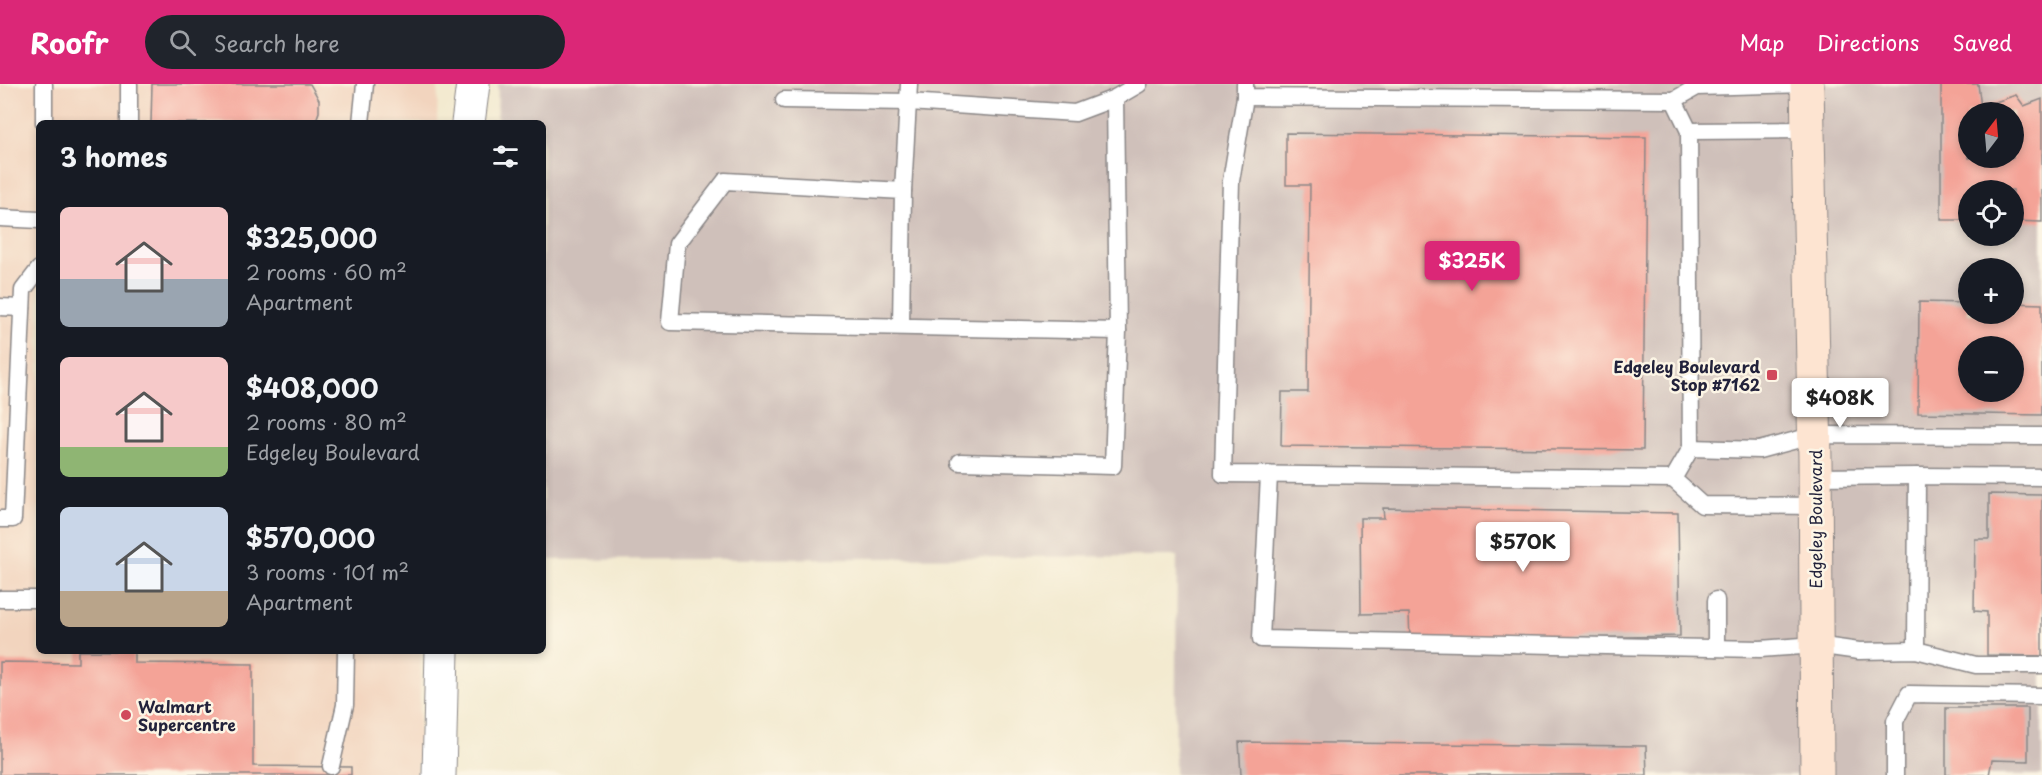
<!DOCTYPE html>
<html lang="en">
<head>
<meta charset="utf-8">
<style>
	:root { --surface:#171b24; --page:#20242c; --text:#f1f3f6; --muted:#9ea1a6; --accent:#db2777 }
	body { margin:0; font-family:"Playpen Sans",sans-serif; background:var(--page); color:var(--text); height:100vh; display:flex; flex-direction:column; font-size:22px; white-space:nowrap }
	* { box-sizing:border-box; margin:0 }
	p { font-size:20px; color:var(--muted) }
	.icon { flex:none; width:33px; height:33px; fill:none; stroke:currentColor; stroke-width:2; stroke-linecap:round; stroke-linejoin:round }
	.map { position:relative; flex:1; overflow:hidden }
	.panel { position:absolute; left:36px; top:36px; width:510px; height:534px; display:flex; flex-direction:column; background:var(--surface); border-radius:9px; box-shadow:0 3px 9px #0003 }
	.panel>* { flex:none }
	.needle { width:39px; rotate:16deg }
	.tools { position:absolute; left:1958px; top:18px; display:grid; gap:12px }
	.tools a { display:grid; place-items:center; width:66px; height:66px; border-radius:50%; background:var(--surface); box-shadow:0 3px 9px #0003; font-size:30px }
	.price { position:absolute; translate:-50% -51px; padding:0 14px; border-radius:6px; background:#fff; color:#222; font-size:20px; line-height:39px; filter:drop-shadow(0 2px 3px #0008) }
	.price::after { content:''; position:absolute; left:50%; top:36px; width:18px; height:14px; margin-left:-9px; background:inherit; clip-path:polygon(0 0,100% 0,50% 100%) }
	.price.active { background:var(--accent); color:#fff }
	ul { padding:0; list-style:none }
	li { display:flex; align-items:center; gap:18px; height:150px; padding:0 24px }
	li span { display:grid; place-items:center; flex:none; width:168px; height:120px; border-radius:9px; color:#555 }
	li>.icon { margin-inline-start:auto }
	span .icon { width:72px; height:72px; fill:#fffc; stroke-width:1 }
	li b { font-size:26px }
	h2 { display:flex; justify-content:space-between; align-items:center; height:72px; padding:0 24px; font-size:26px }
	header { display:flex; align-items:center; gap:36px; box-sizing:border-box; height:84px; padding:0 30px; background:var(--accent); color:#fff }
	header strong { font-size:28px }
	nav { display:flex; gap:33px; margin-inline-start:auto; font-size:21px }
	.search { width:420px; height:54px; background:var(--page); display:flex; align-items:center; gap:15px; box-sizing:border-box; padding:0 21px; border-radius:33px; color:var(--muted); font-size:22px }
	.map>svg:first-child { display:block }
	.built { fill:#f2d4be }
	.industrial { fill:#cfc0ba; fill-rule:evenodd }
	.building { fill:#f4a397; fill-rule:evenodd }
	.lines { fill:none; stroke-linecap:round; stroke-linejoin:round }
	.lane-casing { stroke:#8a8686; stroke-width:19 }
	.street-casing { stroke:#8a8686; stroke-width:35 }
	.secondary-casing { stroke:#8a8686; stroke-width:35 }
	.lane { stroke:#fff; stroke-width:16 }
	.street { stroke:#fff; stroke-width:33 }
	.secondary { stroke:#fde4d1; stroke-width:33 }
	.poi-dot { fill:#d1495b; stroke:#fcf5e5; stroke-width:2 }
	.labels { text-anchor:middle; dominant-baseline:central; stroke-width:5; stroke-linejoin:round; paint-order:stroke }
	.poi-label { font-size:16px; font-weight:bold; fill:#22223b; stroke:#fcf5e5; text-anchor:end }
	.street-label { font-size:16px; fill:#22223b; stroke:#fcf5e5 }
</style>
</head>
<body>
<header>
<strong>Roofr</strong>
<div class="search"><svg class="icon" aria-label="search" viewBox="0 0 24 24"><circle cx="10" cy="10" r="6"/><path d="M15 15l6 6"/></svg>Search here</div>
<nav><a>Map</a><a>Directions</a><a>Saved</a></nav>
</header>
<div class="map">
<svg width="2042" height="691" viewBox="0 0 2042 691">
	<rect width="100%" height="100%" fill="#fcf5e5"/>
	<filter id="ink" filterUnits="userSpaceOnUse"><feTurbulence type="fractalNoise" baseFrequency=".0167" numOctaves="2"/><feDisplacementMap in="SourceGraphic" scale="12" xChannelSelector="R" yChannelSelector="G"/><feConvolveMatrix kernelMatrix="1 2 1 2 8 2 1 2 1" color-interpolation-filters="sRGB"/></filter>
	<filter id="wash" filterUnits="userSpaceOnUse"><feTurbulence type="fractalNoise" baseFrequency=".008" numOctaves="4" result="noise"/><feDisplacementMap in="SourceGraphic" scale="24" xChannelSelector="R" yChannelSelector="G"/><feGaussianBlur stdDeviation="1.35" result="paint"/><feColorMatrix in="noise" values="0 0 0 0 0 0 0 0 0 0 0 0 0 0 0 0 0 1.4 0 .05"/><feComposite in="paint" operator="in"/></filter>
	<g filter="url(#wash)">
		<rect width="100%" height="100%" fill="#f3ead0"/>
		<path class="built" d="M0,0H438L437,39H39V567H421L418,691H0Z"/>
		<path class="industrial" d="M498,0H2042V691H1175L1177,472L543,476V39H497ZM1968,28H2013V74H1968ZM1968,106H2013V152H1968ZM1968,184H2013V230H1968ZM1968,262H2013V308H1968Z"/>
		<g id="blocks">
			<g class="building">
				<path d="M152,0H310L319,16V28L315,39H151Z"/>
				<path d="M1941,0H1978L1981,23L2016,11L2024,22L2042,15V138L2013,137V106H1968V136H1941ZM1968,28H2013V74H1968Z"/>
				<path d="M1286,49L1646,53L1643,366L1281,362L1282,308H1308L1310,101H1286Z"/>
				<path d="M1919,218L1968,219V230H2013V219L2042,220V331L1918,329ZM1968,262H2013V308H1968Z"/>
				<path d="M1989,410L2042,411V572L1987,571V528L1974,527L1975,455H1989Z"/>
				<path d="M1383,424L1678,429L1680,552L1410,557L1409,529L1361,530L1360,434H1384Z"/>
				<path d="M78,567H134V579L253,580V682L351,683V691H0V578L78,579Z"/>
				<path d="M1946,624H2028V677L1992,676L1989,691H1946Z"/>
				<path d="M1239,658L1646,662L1647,691H1241Z"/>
			</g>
		</g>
	</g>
	<g filter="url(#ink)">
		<use href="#blocks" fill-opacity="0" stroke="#8a8686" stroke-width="1.5"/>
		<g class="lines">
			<defs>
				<g id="lane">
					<path d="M44,0V39"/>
					<path d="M1245,0V13L1674,16L1697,3L1807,0"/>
					<path d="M1245,13L1231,97L1223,390L1673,395L1691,364L1759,366L1815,351L2042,352"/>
					<path d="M784,16L909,18L1075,29L1115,14L1139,0"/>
					<path d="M1674,16L1689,47"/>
					<path d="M129,39V0"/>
					<path d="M361,39L365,0"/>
					<path d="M903,107L909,0"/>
					<path d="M0,134L39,136"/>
					<path d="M0,223L22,224"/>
					<path d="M901,242L903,107L725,97L677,160L670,238L1118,247L1115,14"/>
					<path d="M1691,364L1689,47L1808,46"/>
					<path d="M960,378L1113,382L1118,247"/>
					<path d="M1269,391L1261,555L1760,565L1816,561L1859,567L1916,566L1976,581H2042"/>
					<path d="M1815,393L1917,392"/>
					<path d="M1673,395L1702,421L1815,422"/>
					<path d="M0,435H13L23,206L39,185"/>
					<path d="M0,515H39"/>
					<path d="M1716,564V516"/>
					<path d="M1916,566L1917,392L2042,393"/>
					<path d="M331,682L345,621L346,567"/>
					<path d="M1895,691V637L1909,610L2042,612"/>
				</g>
				<g id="street">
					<path d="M468,39L473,0"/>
					<path d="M439,691L442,567"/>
				</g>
				<path id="secondary" d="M1807,0L1815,374L1817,691"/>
			</defs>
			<use href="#lane" class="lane-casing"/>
			<use href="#street" class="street-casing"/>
			<use href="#secondary" class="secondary-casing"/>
			<use href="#lane" class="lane"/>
			<use href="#street" class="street"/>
			<use href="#secondary" class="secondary"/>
		</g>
	</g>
	<g class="poi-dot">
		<rect x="1766" y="285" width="12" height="12" rx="3"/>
		<circle cx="126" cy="631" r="6"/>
	</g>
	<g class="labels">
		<g class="poi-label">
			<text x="1760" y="282">Edgeley Boulevard<tspan x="1760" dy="18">Stop #7162</tspan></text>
			<text x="138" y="622" text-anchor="start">Walmart<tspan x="138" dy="18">Supercentre</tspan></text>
		</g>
		<g class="street-label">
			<text transform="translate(1815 435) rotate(-90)">Edgeley Boulevard</text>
		</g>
	</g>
</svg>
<div class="tools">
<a><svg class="needle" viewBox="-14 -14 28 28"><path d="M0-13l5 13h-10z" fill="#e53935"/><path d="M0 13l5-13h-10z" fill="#9ea1a6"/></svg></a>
<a><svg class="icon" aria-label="locate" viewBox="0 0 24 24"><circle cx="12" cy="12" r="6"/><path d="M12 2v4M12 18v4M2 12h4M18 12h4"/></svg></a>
<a>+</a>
<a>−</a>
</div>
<b class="price active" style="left:1472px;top:208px">$325K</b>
<b class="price" style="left:1840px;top:345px">$408K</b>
<b class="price" style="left:1523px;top:489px">$570K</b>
<section class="panel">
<h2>3 homes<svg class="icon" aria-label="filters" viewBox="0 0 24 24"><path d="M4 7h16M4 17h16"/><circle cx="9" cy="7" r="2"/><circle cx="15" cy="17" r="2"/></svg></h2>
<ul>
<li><span style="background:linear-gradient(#f6c9c9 60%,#9aa5b1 0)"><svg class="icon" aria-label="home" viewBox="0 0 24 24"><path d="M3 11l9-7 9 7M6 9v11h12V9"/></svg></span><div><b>$325,000</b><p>2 rooms · 60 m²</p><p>Apartment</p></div></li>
<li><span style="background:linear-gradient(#f6c9c9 75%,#8fb573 0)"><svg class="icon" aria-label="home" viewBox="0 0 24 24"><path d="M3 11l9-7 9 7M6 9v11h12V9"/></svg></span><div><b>$408,000</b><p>2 rooms · 80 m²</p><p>Edgeley Boulevard</p></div></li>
<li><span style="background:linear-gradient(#c9d6e8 70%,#b9a48a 0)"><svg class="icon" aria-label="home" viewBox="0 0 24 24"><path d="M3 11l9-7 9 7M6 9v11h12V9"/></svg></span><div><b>$570,000</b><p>3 rooms · 101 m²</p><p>Apartment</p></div></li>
</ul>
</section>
</div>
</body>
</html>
